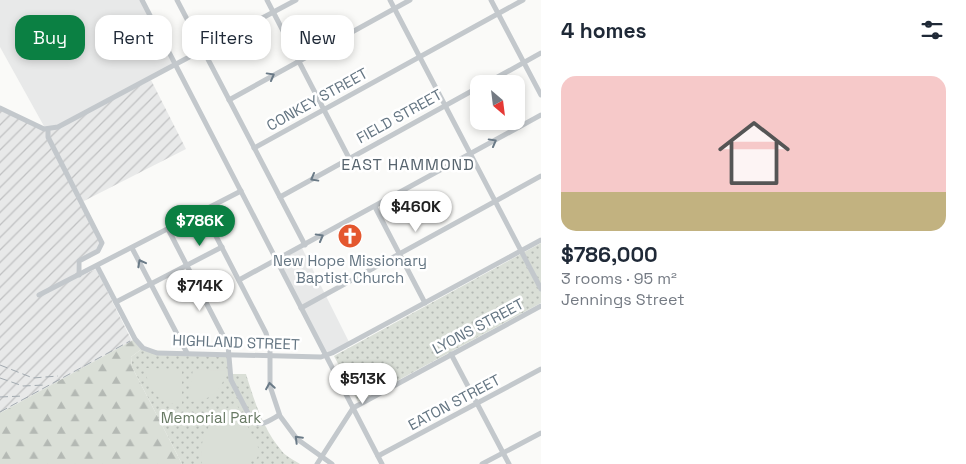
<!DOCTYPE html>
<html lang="en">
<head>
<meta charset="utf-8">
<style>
	:root { --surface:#fff; --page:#f6f6f7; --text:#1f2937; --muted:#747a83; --accent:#0b8043 }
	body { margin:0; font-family:"Space Grotesk",sans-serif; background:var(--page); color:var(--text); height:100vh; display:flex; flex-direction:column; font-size:19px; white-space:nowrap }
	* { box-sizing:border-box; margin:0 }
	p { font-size:16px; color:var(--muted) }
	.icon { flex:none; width:28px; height:28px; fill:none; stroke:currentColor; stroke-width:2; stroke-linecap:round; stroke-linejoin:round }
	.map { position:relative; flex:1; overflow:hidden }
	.drawer { display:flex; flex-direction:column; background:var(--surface); width:425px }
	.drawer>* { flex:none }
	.guide { position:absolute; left:15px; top:15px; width:450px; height:45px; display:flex; gap:10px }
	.needle { width:32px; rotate:152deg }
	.controls { position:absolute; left:470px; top:75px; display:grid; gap:10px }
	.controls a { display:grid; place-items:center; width:55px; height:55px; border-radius:10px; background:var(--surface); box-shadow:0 2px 8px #0003; font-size:25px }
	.price { position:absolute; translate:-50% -42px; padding:0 11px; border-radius:18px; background:#fff; color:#222; font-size:16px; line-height:32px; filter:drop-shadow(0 1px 2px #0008) }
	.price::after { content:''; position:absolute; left:50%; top:30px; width:15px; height:11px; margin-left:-8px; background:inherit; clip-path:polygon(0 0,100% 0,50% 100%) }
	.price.selected { background:var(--accent); color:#fff }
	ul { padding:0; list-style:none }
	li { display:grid; align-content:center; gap:10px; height:265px; padding:0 20px }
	li span { display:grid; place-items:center; height:155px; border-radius:15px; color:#555 }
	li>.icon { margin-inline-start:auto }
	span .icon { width:90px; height:90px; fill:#fffc; stroke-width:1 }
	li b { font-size:21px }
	h2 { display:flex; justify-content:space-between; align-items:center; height:60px; padding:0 20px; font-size:21px }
	.tag { padding:0 18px; border-radius:15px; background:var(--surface); box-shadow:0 2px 8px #0003; font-size:18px; line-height:45px }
	.tag.selected { background:var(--accent); color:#fff }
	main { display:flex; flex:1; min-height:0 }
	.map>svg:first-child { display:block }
	.built { fill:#e8e9e9 }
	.industrial { fill:url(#industrial-furrows) }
	.grass { fill:url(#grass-dots) }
	.forest { fill:url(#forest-firs) }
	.garden { fill:#dadfd7 }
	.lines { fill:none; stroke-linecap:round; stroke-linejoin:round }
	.minor { stroke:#c3c8cc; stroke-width:5 }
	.rail { stroke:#a2aab0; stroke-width:1; stroke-dasharray:8 4; stroke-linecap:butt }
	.oneway { stroke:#6a7a87 }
	.labels { text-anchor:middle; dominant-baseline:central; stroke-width:5; stroke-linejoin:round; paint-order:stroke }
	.street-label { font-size:15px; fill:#657683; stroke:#fff }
	.poi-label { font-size:15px; fill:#657683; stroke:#fff }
	.park-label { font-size:15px; fill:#687a64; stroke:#fff }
	.neighbourhood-label { font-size:16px; letter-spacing:1px; fill:#57646e; stroke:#fff }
</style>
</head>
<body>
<main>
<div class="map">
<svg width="541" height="464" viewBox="0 0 541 464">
	<defs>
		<pattern id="industrial-furrows" width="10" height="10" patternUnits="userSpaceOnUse" patternTransform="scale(1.25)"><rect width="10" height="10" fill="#e8e9e9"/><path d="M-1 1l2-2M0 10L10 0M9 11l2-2" fill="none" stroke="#c0c1c2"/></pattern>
		<pattern id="grass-dots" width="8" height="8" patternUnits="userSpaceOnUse" patternTransform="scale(1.25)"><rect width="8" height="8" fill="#dadfd7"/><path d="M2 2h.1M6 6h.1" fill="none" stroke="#b4b9b4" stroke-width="1.8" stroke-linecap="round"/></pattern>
		<pattern id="forest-firs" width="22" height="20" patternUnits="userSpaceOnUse" patternTransform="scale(1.25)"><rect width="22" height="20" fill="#dadfd7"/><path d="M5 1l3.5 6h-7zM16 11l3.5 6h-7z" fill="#b4b9b4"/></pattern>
	</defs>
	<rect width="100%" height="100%" fill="#fafaf8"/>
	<g class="built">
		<path d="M0,0H140L175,66L58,127L45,128L0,47Z"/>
		<path d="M302,248L349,342L326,354L278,261Z"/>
	</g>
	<path class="industrial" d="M151,80L186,149L80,203L100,242L98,248L76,263L77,278L96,269L132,341L0,413V109L43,130L54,129Z"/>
	<g class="grass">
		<path d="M541,243V303L358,402L334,356Z"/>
		<path d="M143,348L147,350L230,354V374H246C254,400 263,429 281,450C285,456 294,460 300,464H182L132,367L131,357Z"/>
	</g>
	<path class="forest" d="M135,339L143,348L131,357L132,367L182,464H0V413Z"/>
	<g class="garden">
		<path d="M145,368L182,369V405C158,404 148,391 145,368Z"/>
		<path d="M193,369L226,371C222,393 209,401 188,402Z"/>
		<path d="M236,403L260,451L257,458L247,464H202C197,436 212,416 236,403Z"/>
	</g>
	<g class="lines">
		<g class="minor">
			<path d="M142,0L382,464"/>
			<path d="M177,0L305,245"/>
			<path d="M267,0L349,158"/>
			<path d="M390,0L541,289"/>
			<path d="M491,0L541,95"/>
			<path d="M485,84L541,53"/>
			<path d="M229,100L410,0"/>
			<path d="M0,108L44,129L58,127L296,0"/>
			<path d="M48,130V137L102,243L98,251L79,261V275"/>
			<path d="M254,148L523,0"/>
			<path d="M280,197L479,87"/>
			<path d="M375,207L425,303"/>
			<path d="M203,211L266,333L270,348V386L280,416L297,439L332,464"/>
			<path d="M168,229L228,345L231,380L251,419C259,429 270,420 279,415"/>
			<path d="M132,248L187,353"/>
			<path d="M97,266L135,339L143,348L157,353L321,357L332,353L541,240"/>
			<path d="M239,280L541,115"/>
			<path d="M39,295L241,191"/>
			<path d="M116,302L222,247"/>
			<path d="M301,308L541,176"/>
			<path d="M451,354L509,464"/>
			<path d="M378,456L541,369"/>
			<path d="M317,464L353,408L541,306"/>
			<path d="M482,464L541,433"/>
		</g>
		<g class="rail">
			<path d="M0,365L33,378L58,376"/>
			<path d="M0,378L23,386L45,385"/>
			<path d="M0,397L23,396"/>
			<path d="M0,412L130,341"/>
		</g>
	</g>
	<defs><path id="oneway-chevron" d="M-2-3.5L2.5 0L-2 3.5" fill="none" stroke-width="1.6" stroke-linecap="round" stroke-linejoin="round" transform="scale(1.25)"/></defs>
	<g class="oneway">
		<use href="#oneway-chevron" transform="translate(271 76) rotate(-29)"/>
		<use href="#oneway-chevron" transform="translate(493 142) rotate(-29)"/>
		<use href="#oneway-chevron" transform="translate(314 178) rotate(151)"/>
		<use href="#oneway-chevron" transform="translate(320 237) rotate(-29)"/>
		<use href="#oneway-chevron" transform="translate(141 263) rotate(-118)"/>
		<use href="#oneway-chevron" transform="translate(270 386) rotate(-99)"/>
		<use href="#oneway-chevron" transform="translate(298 439) rotate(-135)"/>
	</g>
	<defs>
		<symbol id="church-disc" viewBox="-11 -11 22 22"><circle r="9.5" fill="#e4572e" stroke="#fff"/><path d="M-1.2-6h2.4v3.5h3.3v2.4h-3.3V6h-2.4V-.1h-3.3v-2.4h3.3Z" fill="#fff"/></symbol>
	</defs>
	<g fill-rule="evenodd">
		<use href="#church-disc" x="336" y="222" width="28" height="28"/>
	</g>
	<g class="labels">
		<g class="street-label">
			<text transform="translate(317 99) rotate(-29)">CONKEY STREET</text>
			<text transform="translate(399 116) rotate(-29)">FIELD STREET</text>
			<text transform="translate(478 326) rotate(-28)">LYONS STREET</text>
			<text transform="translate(236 342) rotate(2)">HIGHLAND STREET</text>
			<text transform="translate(454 402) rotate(-28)">EATON STREET</text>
		</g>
		<g class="poi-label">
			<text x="350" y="260">New Hope Missionary<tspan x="350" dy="17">Baptist Church</tspan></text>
		</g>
		<g class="park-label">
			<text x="211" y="417">Memorial Park</text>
		</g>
		<g class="neighbourhood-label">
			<text x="408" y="164">EAST HAMMOND</text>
		</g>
	</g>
</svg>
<div class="controls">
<a><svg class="needle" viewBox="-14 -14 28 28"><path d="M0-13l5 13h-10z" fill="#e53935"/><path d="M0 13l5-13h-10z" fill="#747a83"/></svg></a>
</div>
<b class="price" style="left:416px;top:233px">$460K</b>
<b class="price selected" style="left:200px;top:247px">$786K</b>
<b class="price" style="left:200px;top:312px">$714K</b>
<b class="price" style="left:363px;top:405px">$513K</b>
<div class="guide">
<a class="tag selected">Buy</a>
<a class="tag">Rent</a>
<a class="tag">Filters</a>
<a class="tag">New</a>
</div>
</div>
<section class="drawer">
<h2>4 homes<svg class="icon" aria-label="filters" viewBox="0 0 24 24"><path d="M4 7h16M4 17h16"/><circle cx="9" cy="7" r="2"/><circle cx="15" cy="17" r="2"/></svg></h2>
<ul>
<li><span style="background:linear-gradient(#f6c9c9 75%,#c2b280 0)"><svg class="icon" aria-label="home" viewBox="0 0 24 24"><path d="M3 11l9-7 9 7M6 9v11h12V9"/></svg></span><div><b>$786,000</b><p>3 rooms · 95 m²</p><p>Jennings Street</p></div></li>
</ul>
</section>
</main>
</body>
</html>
